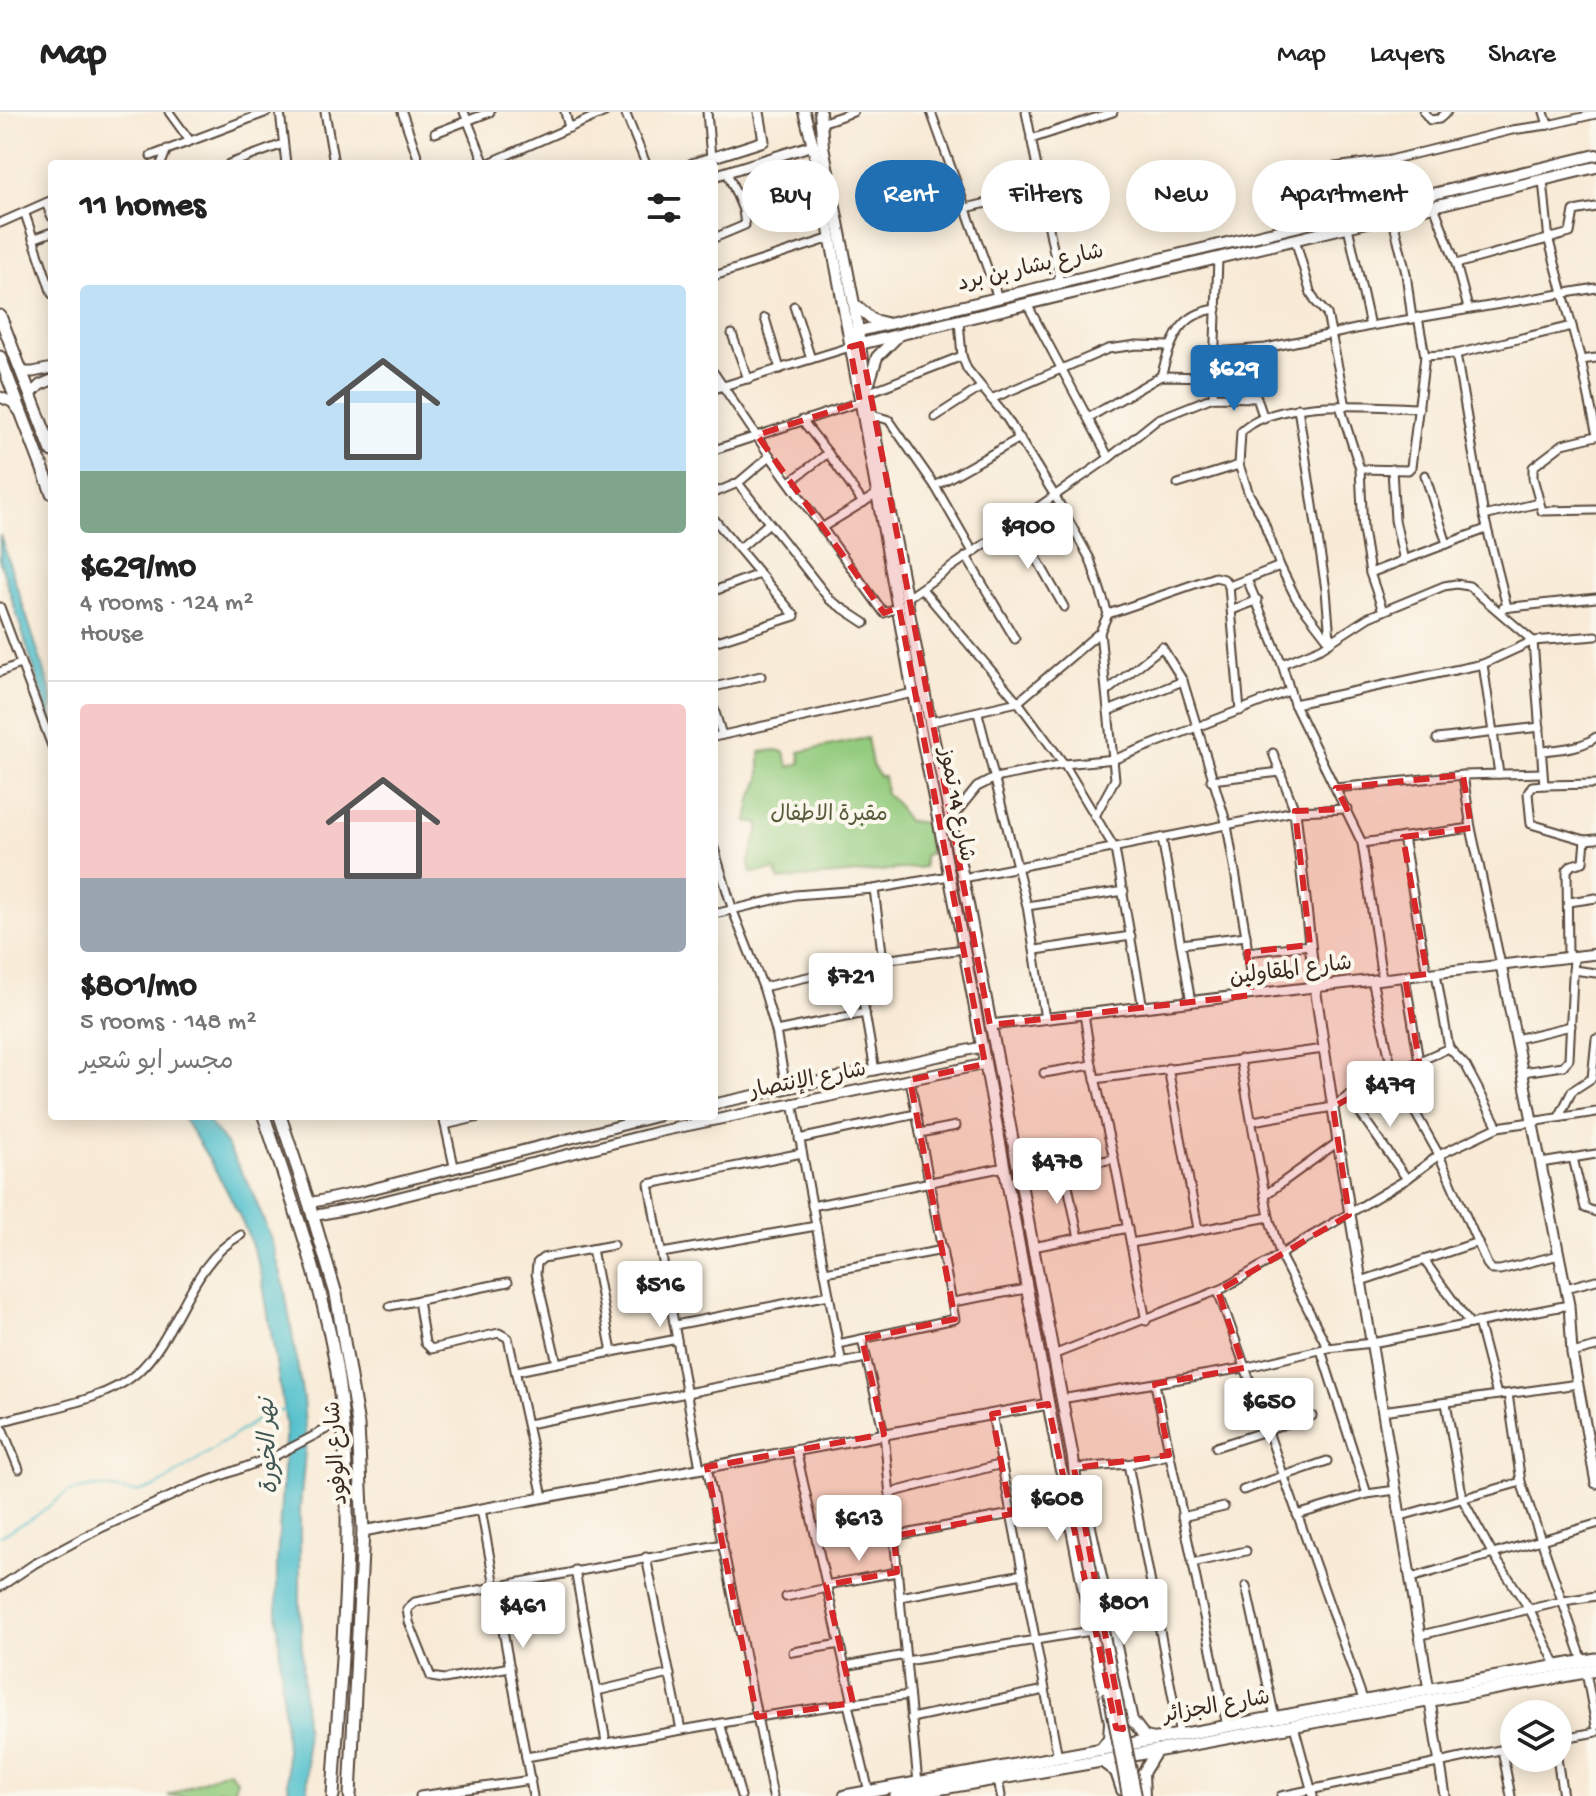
<!DOCTYPE html>
<html lang="en">
<head>
<meta charset="utf-8">
<style>
	:root { --surface:#fff; --page:#f6f6f6; --text:#222; --muted:#767676; --line:#e0e0e0; --accent:#1f6fb2 }
	body { margin:0; font-family:"Gochi Hand","Playpen Sans Arabic",sans-serif; background:var(--page); color:var(--text); height:100vh; display:flex; flex-direction:column; font-size:30px; white-space:nowrap }
	* { box-sizing:border-box; margin:0 }
	p { font-size:26px; color:var(--muted) }
	.icon { flex:none; width:44px; height:44px; fill:none; stroke:currentColor; stroke-width:2; stroke-linecap:round; stroke-linejoin:round }
	.map { position:relative; flex:1; overflow:hidden }
	.details { position:absolute; left:48px; top:48px; width:670px; height:960px; display:flex; flex-direction:column; background:var(--surface); border-radius:8px; box-shadow:0 4px 20px #0003 }
	.details>* { flex:none }
	.hud { position:absolute; left:742px; top:48px; width:734px; height:72px; display:flex; gap:16px }
	.tools { position:absolute; left:1500px; top:1588px; display:grid; gap:16px }
	.tools a { display:grid; place-items:center; width:72px; height:72px; border-radius:50%; background:var(--surface); box-shadow:0 4px 20px #0003; font-size:40px }
	.price { position:absolute; translate:-50% -68px; padding:0 18px; border-radius:8px; background:#fff; color:#222; font-size:26px; line-height:52px; filter:drop-shadow(0 2px 4px #0008) }
	.price::after { content:''; position:absolute; left:50%; top:48px; width:24px; height:18px; margin-left:-12px; background:inherit; clip-path:polygon(0 0,100% 0,50% 100%) }
	.price.active { background:var(--accent); color:#fff }
	ul { padding:0; list-style:none }
	li { display:grid; align-content:center; gap:16px; height:424px; padding:0 32px }
	li+li { border-top:2px solid var(--line) }
	li span { display:grid; place-items:center; height:248px; border-radius:8px; color:#555 }
	li>.icon { margin-inline-start:auto }
	span .icon { width:144px; height:144px; fill:#fffc; stroke-width:1 }
	li b { font-size:34px }
	h2 { display:flex; justify-content:space-between; align-items:center; height:96px; padding:0 32px; font-size:34px }
	.pill { padding:0 28px; border-radius:36px; background:var(--surface); box-shadow:0 4px 20px #0003; font-size:28px; line-height:72px }
	.pill.active { background:var(--accent); color:#fff }
	header { display:flex; align-items:center; gap:48px; box-sizing:border-box; height:112px; padding:0 40px; background:var(--surface); border-bottom:2px solid var(--line) }
	header strong { font-size:38px }
	nav { display:flex; gap:44px; margin-inline-start:auto; font-size:28px }
	.map>svg:first-child { display:block }
	.green { fill:#94cc7f; stroke:#687b4e; stroke-width:2 }
	.water { fill:#54c1cd; stroke:#487676; stroke-width:2 }
	.lines { fill:none; stroke-linecap:round; stroke-linejoin:round }
	.stream { stroke:#54c1cd; stroke-width:2 }
	.minor-casing { stroke:#57473a; stroke-width:11 }
	.tertiary-casing { stroke:#57473a; stroke-width:13 }
	.secondary-casing { stroke:#57473a; stroke-width:14 }
	.primary-casing { stroke:#57473a; stroke-width:15 }
	.minor { stroke:#fff; stroke-width:7 }
	.tertiary { stroke:#fff; stroke-width:9 }
	.secondary { stroke:#fff; stroke-width:10 }
	.primary { stroke:#fff; stroke-width:11 }
	.secondary-bridge-casing { stroke:#57473a; stroke-width:14; stroke-linecap:butt }
	.secondary-bridge { stroke:#fff; stroke-width:10 }
	.marked { fill:#d62828; fill-opacity:0.2; stroke:#d62828; stroke-width:6; stroke-dasharray:16 10; stroke-linejoin:round }
	.labels { text-anchor:middle; dominant-baseline:central; stroke-width:8; stroke-linejoin:round; paint-order:stroke }
	.street-label { font-size:22px; fill:#3b2a1e; stroke:#fbf7ec }
	.park-label { font-size:22px; fill:#565b3b; stroke:#fbf7ec }
	.water-label { font-size:24px; font-style:italic; fill:#425753; stroke:#fbf7ec }
</style>
</head>
<body>
<header>
<strong>Map</strong>
<nav><a>Map</a><a>Layers</a><a>Share</a></nav>
</header>
<div class="map">
<svg width="1596" height="1684" viewBox="0 0 1596 1684">
	<rect width="100%" height="100%" fill="#fbf7ec"/>
	<filter id="ink" filterUnits="userSpaceOnUse"><feTurbulence type="fractalNoise" baseFrequency=".0125" numOctaves="2"/><feDisplacementMap in="SourceGraphic" scale="16" xChannelSelector="R" yChannelSelector="G"/><feConvolveMatrix kernelMatrix="1 2 1 2 8 2 1 2 1" color-interpolation-filters="sRGB"/></filter>
	<filter id="wash" filterUnits="userSpaceOnUse"><feTurbulence type="fractalNoise" baseFrequency=".006" numOctaves="4" result="noise"/><feDisplacementMap in="SourceGraphic" scale="32" xChannelSelector="R" yChannelSelector="G"/><feGaussianBlur stdDeviation="1.8" result="paint"/><feColorMatrix in="noise" values="0 0 0 0 0 0 0 0 0 0 0 0 0 0 0 0 0 1.4 0 .05"/><feComposite in="paint" operator="in"/></filter>
	<g filter="url(#wash)">
		<rect width="100%" height="100%" fill="#f8ead6"/>
		<g class="green">
			<path d="M867,626L872,653L879,664H884L886,682L896,691L907,709L925,711L930,741L924,744V755L779,768L776,758L751,761L749,750L760,713L747,709L751,688L760,668V640L776,638L784,640L789,655L801,651L799,640Z"/>
			<path d="M228,1658L237,1668L233,1679L219,1678L207,1684H168Z"/>
		</g>
		<g class="water">
			<path d="M0,423L52,583V614L0,449Z"/>
			<path d="M182,1004H204L226,1032L251,1077L271,1127L284,1173L303,1287L306,1328L300,1396V1494L308,1684H289L277,1500V1452L286,1312L262,1165C248,1109 213,1052 182,1004Z"/>
		</g>
		<g class="lines">
			<path class="stream" d="M0,1424L33,1406L68,1380L95,1375L136,1380L156,1375L263,1304L284,1298"/>
		</g>
	</g>
	<g filter="url(#ink)">
		<g class="lines">
			<defs>
				<g id="minor">
					<path d="M169,0L190,29"/>
					<path d="M280,0L286,52"/>
					<path d="M325,0L334,52"/>
					<path d="M402,0L420,52"/>
					<path d="M464,0L485,52"/>
					<path d="M565,0L569,16"/>
					<path d="M625,0L646,52"/>
					<path d="M707,0L711,46"/>
					<path d="M931,0L998,186"/>
					<path d="M1026,0L1060,171"/>
					<path d="M1424,0L1430,8L1439,7L1447,0"/>
					<path d="M1544,0L1548,13L1596,2"/>
					<path d="M821,11L853,0"/>
					<path d="M435,21L490,0"/>
					<path d="M1031,27L1113,0"/>
					<path d="M151,44L267,0"/>
					<path d="M161,52L167,37"/>
					<path d="M229,52L283,32"/>
					<path d="M487,52L605,0"/>
					<path d="M1326,56L1390,48L1512,18L1548,13"/>
					<path d="M727,60L743,98L821,73"/>
					<path d="M1543,68L1549,129L1581,248L1596,319"/>
					<path d="M46,91L52,105"/>
					<path d="M1434,94L1456,152L1468,196"/>
					<path d="M966,96L1042,78"/>
					<path d="M25,102L52,182"/>
					<path d="M1392,104L1406,161L1412,207"/>
					<path d="M0,111L52,88"/>
					<path d="M1348,115L1370,214"/>
					<path d="M714,126L745,113L743,98"/>
					<path d="M33,127L52,120"/>
					<path d="M1295,127L1310,179L1315,189L1327,202L1346,294"/>
					<path d="M1456,152L1570,121L1574,99L1596,95"/>
					<path d="M714,164L831,126"/>
					<path d="M1027,192L1109,346"/>
					<path d="M794,194L811,247"/>
					<path d="M765,206L780,257"/>
					<path d="M732,222L748,267"/>
					<path d="M1214,240L1266,236L1370,214L1596,176"/>
					<path d="M1456,242L1484,404L1507,495"/>
					<path d="M1425,244L1456,242L1572,214"/>
					<path d="M1581,248L1596,246"/>
					<path d="M714,261L770,344L884,501L899,495"/>
					<path d="M1161,264C1171,231 1178,201 1217,197"/>
					<path d="M714,277L850,235"/>
					<path d="M867,281L962,244"/>
					<path d="M1213,285L1218,146"/>
					<path d="M991,287L1108,237L1137,233L1170,234"/>
					<path d="M1340,294L1360,357L1363,418L1370,461L1383,499"/>
					<path d="M1298,296L1326,478L1330,527"/>
					<path d="M872,303L889,308L935,374L973,440"/>
					<path d="M935,305L980,276"/>
					<path d="M1088,306L1161,264L1212,265"/>
					<path d="M1596,324L1563,332L1533,355V366L1542,399L1596,398"/>
					<path d="M714,338L860,290"/>
					<path d="M828,341L863,391"/>
					<path d="M1360,357L1408,358L1411,355L1425,244L1418,205"/>
					<path d="M1392,357L1395,408L1404,449"/>
					<path d="M1425,363L1447,432"/>
					<path d="M790,370L828,341L802,308"/>
					<path d="M738,371L830,488L865,511"/>
					<path d="M1178,372L1239,353"/>
					<path d="M935,374L1020,326"/>
					<path d="M714,381L738,371L770,344"/>
					<path d="M1484,404L1539,391"/>
					<path d="M714,407L795,504L714,530"/>
					<path d="M1016,410L1064,495"/>
					<path d="M823,415L877,382"/>
					<path d="M739,437L769,411"/>
					<path d="M966,444L1015,527"/>
					<path d="M1370,461L1486,417"/>
					<path d="M1247,467L1282,552L1294,592L1362,731L1382,867"/>
					<path d="M1229,474L1280,454"/>
					<path d="M922,477L1018,590L1064,652L1115,737L1143,896"/>
					<path d="M714,479L759,462"/>
					<path d="M907,486L1109,346L1158,307L1213,285L1257,286L1264,307"/>
					<path d="M0,495L52,634"/>
					<path d="M1503,496L1596,486"/>
					<path d="M1232,498L1258,488"/>
					<path d="M1108,502L1215,465L1224,467L1229,474L1240,599"/>
					<path d="M1330,530L1296,486L1280,454L1262,405L1249,382L1239,353L1241,320C1278,284 1371,295 1419,296"/>
					<path d="M1282,552L1321,536L1369,505L1444,474L1456,472L1469,474L1533,529L1544,673L1596,672"/>
					<path d="M1483,552L1499,662"/>
					<path d="M0,560L20,552"/>
					<path d="M714,575L761,564"/>
					<path d="M1107,579L1162,535L1183,569L1227,713L1246,824L1252,883"/>
					<path d="M1294,592L1483,552L1533,529L1596,524"/>
					<path d="M714,597L722,623"/>
					<path d="M1108,599L1183,569"/>
					<path d="M978,601L1027,794L1045,907"/>
					<path d="M930,610L1018,590L1100,520L1108,502L1090,447L1055,384L1006,305L967,257L962,244L959,209"/>
					<path d="M714,625L913,581"/>
					<path d="M1437,627L1540,615"/>
					<path d="M1543,639C1560,637 1582,636 1596,625"/>
					<path d="M1273,641L1295,699"/>
					<path d="M1463,663L1471,716L1501,853"/>
					<path d="M1211,668L1281,660"/>
					<path d="M1544,673L1532,674L1528,681L1531,712L1585,728L1596,727"/>
					<path d="M1336,676L1463,663L1542,661"/>
					<path d="M1095,704L1115,667L1100,520"/>
					<path d="M951,707L977,675L995,666L1064,652L1115,647L1289,579"/>
					<path d="M1403,725L1427,862"/>
					<path d="M1162,726L1191,890"/>
					<path d="M1362,731L1471,716"/>
					<path d="M714,736L733,799L763,875L776,919L786,976"/>
					<path d="M963,766L1295,699L1347,697"/>
					<path d="M874,777L883,848"/>
					<path d="M1569,790L1596,786"/>
					<path d="M1027,794L1124,779"/>
					<path d="M714,802L795,783L874,777L949,764"/>
					<path d="M1181,832L1246,824"/>
					<path d="M1036,838L1131,824"/>
					<path d="M1247,840L1310,833"/>
					<path d="M1568,845L1567,758L1572,753L1583,750L1585,728"/>
					<path d="M857,854L875,959"/>
					<path d="M1573,858L1596,861"/>
					<path d="M1405,865L1419,949"/>
					<path d="M1372,868L1393,961L1439,1043L1487,1152L1492,1158H1500L1559,1143"/>
					<path d="M763,875L883,848L964,837"/>
					<path d="M1084,902L1092,953L1114,1047L1146,1209"/>
					<path d="M776,919L865,901"/>
					<path d="M1516,927L1571,914"/>
					<path d="M1449,936L1466,954L1498,1015"/>
					<path d="M1240,947L1269,1105L1281,1145L1328,1236"/>
					<path d="M1168,956L1198,1117"/>
					<path d="M1523,960L1563,954L1569,947L1574,844"/>
					<path d="M1044,961L1092,953"/>
					<path d="M1095,967L1324,937"/>
					<path d="M1348,984L1407,1067"/>
					<path d="M793,991L842,1252"/>
					<path d="M443,1004L454,1054"/>
					<path d="M1559,1005L1572,979L1592,966L1596,927"/>
					<path d="M1253,1009L1333,995L1348,984L1393,961L1449,936L1436,861"/>
					<path d="M445,1013L484,1004"/>
					<path d="M920,1021L956,1014"/>
					<path d="M799,1027L916,1002"/>
					<path d="M1573,1046L1585,1096L1596,1100"/>
					<path d="M1541,1051L1596,1042"/>
					<path d="M1064,1055L1079,1126"/>
					<path d="M1018,1063L1114,1047"/>
					<path d="M1265,1083L1338,1030"/>
					<path d="M812,1094L1005,1055"/>
					<path d="M1131,1131L1269,1105"/>
					<path d="M1033,1135L1128,1116"/>
					<path d="M592,1137L612,1240"/>
					<path d="M662,1141L816,1114"/>
					<path d="M1424,1148L1470,1212"/>
					<path d="M825,1160L943,1138"/>
					<path d="M1361,1169L1478,1130"/>
					<path d="M1566,1176L1596,1168"/>
					<path d="M1218,1179L1364,1590"/>
					<path d="M418,1188L425,1231L431,1237L499,1221L508,1226L543,1385"/>
					<path d="M953,1190L1027,1177"/>
					<path d="M390,1194L508,1170"/>
					<path d="M1478,1210L1497,1283"/>
					<path d="M675,1213L829,1183"/>
					<path d="M862,1227L884,1322L918,1671"/>
					<path d="M838,1232L955,1207L910,968"/>
					<path d="M1321,1238L1367,1382"/>
					<path d="M1572,1241L1596,1235"/>
					<path d="M1053,1243L1224,1176L1407,1067L1439,1043L1498,1015L1596,1000"/>
					<path d="M557,1251L536,1162L537,1151L543,1146L613,1133"/>
					<path d="M517,1259L677,1227"/>
					<path d="M1155,1272L1227,1614"/>
					<path d="M1508,1282L1521,1370L1583,1549"/>
					<path d="M1061,1287L1244,1256L1328,1236L1372,1231L1569,1193"/>
					<path d="M1446,1291L1463,1388L1492,1441L1530,1498L1557,1555"/>
					<path d="M1382,1299L1578,1272"/>
					<path d="M992,1302L1058,1645"/>
					<path d="M0,1310C42,1297 105,1290 138,1260C180,1221 189,1151 241,1123"/>
					<path d="M0,1311L19,1357"/>
					<path d="M528,1312L866,1246"/>
					<path d="M1216,1335L1312,1304"/>
					<path d="M796,1338L853,1591"/>
					<path d="M1128,1352L1180,1623"/>
					<path d="M707,1355L773,1684"/>
					<path d="M700,1356L649,1072L802,1041"/>
					<path d="M1077,1356L1128,1352L1169,1343"/>
					<path d="M1243,1378L1327,1349"/>
					<path d="M890,1381L1002,1352"/>
					<path d="M481,1397L533,1684"/>
					<path d="M1297,1403L1367,1382L1396,1378"/>
					<path d="M1401,1404L1521,1370"/>
					<path d="M1182,1405L1224,1395"/>
					<path d="M894,1424L1011,1402"/>
					<path d="M646,1445L681,1618"/>
					<path d="M1192,1451L1246,1439"/>
					<path d="M575,1458L606,1630"/>
					<path d="M1411,1466L1596,1412"/>
					<path d="M826,1473L897,1460"/>
					<path d="M1246,1474L1275,1606"/>
					<path d="M0,1475L34,1452L101,1416L189,1376L277,1343L342,1309"/>
					<path d="M786,1485L827,1476"/>
					<path d="M900,1485L1023,1462"/>
					<path d="M1421,1523L1564,1489L1596,1484"/>
					<path d="M793,1540L840,1532"/>
					<path d="M906,1549L1091,1519"/>
					<path d="M845,1554L905,1543"/>
					<path d="M510,1555L444,1567L431,1565L409,1510L407,1497L415,1490L723,1432"/>
					<path d="M1586,1560L1596,1614"/>
					<path d="M597,1579L670,1562"/>
					<path d="M848,1592L869,1680"/>
					<path d="M911,1606L1045,1578"/>
					<path d="M720,1611L741,1684"/>
					<path d="M1294,1614L1313,1684"/>
					<path d="M1558,1627L1596,1620"/>
					<path d="M1502,1638L1511,1684"/>
					<path d="M526,1645L757,1605L909,1583"/>
					<path d="M1557,1646L1563,1684"/>
					<path d="M998,1666L1001,1684"/>
					<path d="M420,1684L531,1668"/>
					<path d="M1281,1684L1514,1635"/>
				</g>
				<g id="tertiary">
					<path d="M692,52L764,29L759,0"/>
					<path d="M714,64L813,33"/>
					<path d="M22,260H33L52,256"/>
					<path d="M30,283L40,273L52,268"/>
					<path d="M0,285L12,290L19,299"/>
					<path d="M1295,699L1315,875L1338,1030L1429,1578"/>
					<path d="M1501,853L1569,1193L1572,1241L1596,1371"/>
					<path d="M990,913L1596,842"/>
					<path d="M714,992L982,935"/>
					<path d="M309,1091L360,1080L658,1004"/>
					<path d="M312,1104L364,1094L657,1020L985,952"/>
					<path d="M363,1419L1048,1292"/>
					<path d="M1430,1589L1445,1684"/>
				</g>
				<g id="secondary">
					<path d="M804,0L813,33L840,175L913,581L964,837L1060,1354L1072,1394"/>
					<path d="M820,0L823,34L854,192L867,281L930,610L963,766L1073,1346L1078,1393"/>
					<path d="M854,192L873,208L886,211"/>
					<path d="M855,220L1596,43"/>
					<path d="M856,233L1596,55"/>
					<path d="M869,271L877,245L897,225"/>
					<path d="M1083,1383L1132,1608L1145,1625L1155,1627"/>
					<path d="M1066,1387L1110,1610L1109,1626L1100,1638"/>
					<path d="M1101,1649L1116,1660L1122,1678"/>
					<path d="M1144,1684L1143,1661L1157,1638"/>
				</g>
				<g id="primary">
					<path d="M0,204L52,339"/>
					<path d="M0,245L52,381"/>
					<path d="M264,1004C292,1088 323,1173 337,1260C358,1400 341,1544 333,1684"/>
					<path d="M280,1004L309,1091L336,1182L358,1313L363,1419L350,1684"/>
					<path d="M845,1684L1596,1547"/>
					<path d="M896,1684L1101,1649L1596,1558"/>
				</g>
			</defs>
			<use href="#minor" class="minor-casing"/>
			<use href="#tertiary" class="tertiary-casing"/>
			<use href="#secondary" class="secondary-casing"/>
			<use href="#primary" class="primary-casing"/>
			<use href="#minor" class="minor"/>
			<use href="#tertiary" class="tertiary"/>
			<use href="#secondary" class="secondary"/>
			<use href="#primary" class="primary"/>
			<defs>
				<g id="secondary-bridge">
					<path d="M1078,1393L1136,1684"/>
					<path d="M1109,1580L1128,1684"/>
				</g>
			</defs>
			<use href="#secondary-bridge" class="secondary-bridge-casing"/>
			<use href="#secondary-bridge" class="secondary-bridge"/>
		</g>
	</g>
	<path class="marked" d="M861,232L990,913L1252,883L1247,840L1310,833L1295,699L1347,697L1336,676L1463,663L1471,716L1403,725L1427,862L1405,865L1419,949L1333,995L1349,1103L1218,1179L1244,1256L1155,1272L1169,1343L1074,1356L1123,1617L1116,1616L1048,1292L992,1302L1011,1402L894,1424L897,1460L826,1473L853,1591L757,1605L707,1355L884,1322L862,1227L955,1207L910,968L985,952L899,495L884,501L757,323L860,290L850,235Z"/>
	<g class="labels">
		<g class="street-label">
			<text transform="translate(1031 157) rotate(-13)">شارع بشار بن برد</text>
			<text transform="translate(955 693) rotate(79)">شارع 14 تموز</text>
			<text transform="translate(1291 860) rotate(-7)">شارع المقاولين</text>
			<text transform="translate(808 970) rotate(-11)">شارع الإنتصار</text>
			<text transform="translate(338 1341) rotate(-94)">شارع الوفود</text>
			<text transform="translate(1217 1596) rotate(-10)">شارع الجزائر</text>
		</g>
		<g class="park-label">
			<text x="829" y="704">مقبرة الاطفال</text>
		</g>
		<g class="water-label">
			<text transform="translate(270 1334) rotate(-92)">نهر الخورة</text>
		</g>
	</g>
</svg>
<div class="tools">
<a><svg class="icon" aria-label="layers" viewBox="0 0 24 24"><path d="M12 4l9 5-9 5-9-5zM3 14l9 5 9-5"/></svg></a>
</div>
<b class="price active" style="left:1234px;top:301px">$629</b>
<b class="price" style="left:1028px;top:459px">$900</b>
<b class="price" style="left:851px;top:909px">$721</b>
<b class="price" style="left:1390px;top:1017px">$479</b>
<b class="price" style="left:1057px;top:1094px">$478</b>
<b class="price" style="left:660px;top:1217px">$516</b>
<b class="price" style="left:1269px;top:1334px">$650</b>
<b class="price" style="left:1057px;top:1431px">$608</b>
<b class="price" style="left:859px;top:1451px">$613</b>
<b class="price" style="left:1124px;top:1535px">$801</b>
<b class="price" style="left:523px;top:1538px">$461</b>
<div class="hud">
<a class="pill">Buy</a>
<a class="pill active">Rent</a>
<a class="pill">Filters</a>
<a class="pill">New</a>
<a class="pill">Apartment</a>
</div>
<section class="details">
<h2>11 homes<svg class="icon" aria-label="filters" viewBox="0 0 24 24"><path d="M4 7h16M4 17h16"/><circle cx="9" cy="7" r="2"/><circle cx="15" cy="17" r="2"/></svg></h2>
<ul>
<li><span style="background:linear-gradient(#bfe0f5 75%,#7fa58c 0)"><svg class="icon" aria-label="home" viewBox="0 0 24 24"><path d="M3 11l9-7 9 7M6 9v11h12V9"/></svg></span><div><b>$629/mo</b><p>4 rooms · 124 m²</p><p>House</p></div></li>
<li><span style="background:linear-gradient(#f6c9c9 70%,#9aa5b1 0)"><svg class="icon" aria-label="home" viewBox="0 0 24 24"><path d="M3 11l9-7 9 7M6 9v11h12V9"/></svg></span><div><b>$801/mo</b><p>5 rooms · 148 m²</p><p>مجسر ابو شعير</p></div></li>
</ul>
</section>
</div>
</body>
</html>
